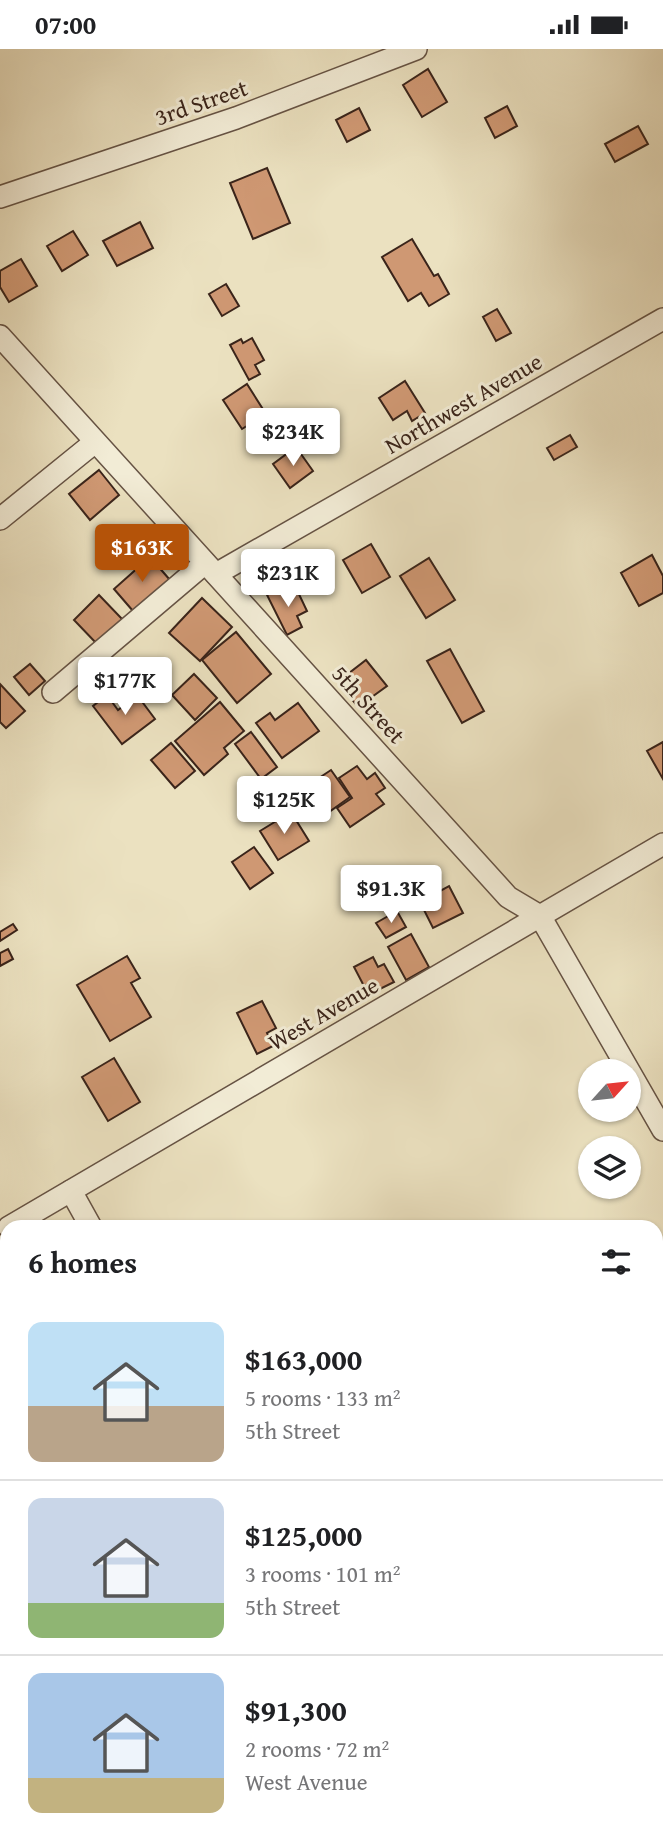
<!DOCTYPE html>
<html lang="en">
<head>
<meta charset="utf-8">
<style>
	:root { --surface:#fff; --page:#f6f6f6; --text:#202124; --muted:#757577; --line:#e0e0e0; --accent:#b45309 }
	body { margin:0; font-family:"Gentium Book Plus",serif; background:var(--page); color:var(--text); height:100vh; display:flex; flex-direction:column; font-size:26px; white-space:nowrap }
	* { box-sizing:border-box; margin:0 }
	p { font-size:23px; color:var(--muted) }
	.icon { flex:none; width:38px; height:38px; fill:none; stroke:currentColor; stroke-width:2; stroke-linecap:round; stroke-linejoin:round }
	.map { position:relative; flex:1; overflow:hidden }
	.drawer { position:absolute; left:0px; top:1171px; width:663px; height:625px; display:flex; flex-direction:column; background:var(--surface); border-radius:21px 21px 0 0; box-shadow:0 2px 5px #0004 }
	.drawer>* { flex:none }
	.needle { width:46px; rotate:63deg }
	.buttons { position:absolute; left:578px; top:1010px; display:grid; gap:14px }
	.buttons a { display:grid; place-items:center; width:63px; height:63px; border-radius:50%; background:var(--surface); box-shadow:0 2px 5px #0004; font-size:35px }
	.price { position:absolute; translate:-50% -60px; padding:0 16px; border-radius:7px; background:#fff; color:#222; font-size:23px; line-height:46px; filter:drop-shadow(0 2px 4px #0008) }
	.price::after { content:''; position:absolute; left:50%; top:42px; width:21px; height:16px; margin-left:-10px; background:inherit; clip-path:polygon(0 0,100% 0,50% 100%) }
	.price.selected { background:var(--accent); color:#fff }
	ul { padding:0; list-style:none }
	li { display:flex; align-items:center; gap:21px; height:175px; padding:0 28px }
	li+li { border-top:2px solid var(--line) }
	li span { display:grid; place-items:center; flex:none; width:196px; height:140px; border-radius:14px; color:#555 }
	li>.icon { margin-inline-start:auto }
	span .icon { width:84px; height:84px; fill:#fffc; stroke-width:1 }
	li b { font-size:30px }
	h2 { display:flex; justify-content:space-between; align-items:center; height:84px; padding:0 28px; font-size:30px }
	.status { display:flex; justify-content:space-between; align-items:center; height:49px; padding:0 35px; background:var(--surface); direction:ltr }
	.status svg { height:19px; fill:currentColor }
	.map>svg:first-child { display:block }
	.building { fill:#cf9873; stroke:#3a241a; stroke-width:2 }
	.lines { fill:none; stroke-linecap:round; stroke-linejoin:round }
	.lane-casing { stroke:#665344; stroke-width:13 }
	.street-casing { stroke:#665344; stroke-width:24 }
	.lane { stroke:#f2ecd6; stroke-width:10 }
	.street { stroke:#f2ecd6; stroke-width:21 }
	.labels { text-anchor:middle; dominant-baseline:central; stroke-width:6; stroke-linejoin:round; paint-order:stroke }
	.street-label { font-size:23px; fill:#3a241a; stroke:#f2ecd6 }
</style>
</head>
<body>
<div class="status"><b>07:00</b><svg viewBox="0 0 49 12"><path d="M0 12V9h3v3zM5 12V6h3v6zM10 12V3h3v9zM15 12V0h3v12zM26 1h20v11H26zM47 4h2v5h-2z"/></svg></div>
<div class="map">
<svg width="663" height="1794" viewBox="0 0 663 1794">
	<rect width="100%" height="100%" fill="#ebe1c0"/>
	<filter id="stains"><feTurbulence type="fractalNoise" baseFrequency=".00286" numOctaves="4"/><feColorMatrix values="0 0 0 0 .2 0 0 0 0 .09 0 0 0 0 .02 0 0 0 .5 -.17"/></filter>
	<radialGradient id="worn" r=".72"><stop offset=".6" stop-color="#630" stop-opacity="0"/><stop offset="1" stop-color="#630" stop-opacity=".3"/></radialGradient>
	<g class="building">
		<path d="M428,20L447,53L422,68L403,36Z"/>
		<path d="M507,57L517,77L495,89L485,69Z"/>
		<path d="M359,59L370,81L347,93L336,71Z"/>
		<path d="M638,77L648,95L615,113L605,95Z"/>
		<path d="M267,119L290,174L253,190L230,134Z"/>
		<path d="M140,173L153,199L117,217L103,192Z"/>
		<path d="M73,182L88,206L62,222L47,197Z"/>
		<path d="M412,190L434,227L438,225L449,245L429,257L421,244L408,252L382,208Z"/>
		<path d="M21,210L37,237L9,253L0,238V222Z"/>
		<path d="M226,235L239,257L222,267L209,245Z"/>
		<path d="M497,260L511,284L496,292L483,268Z"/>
		<path d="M252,289L264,311L255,316L260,325L249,331L230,296L241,290L243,294Z"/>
		<path d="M405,332L425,364L412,372L407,362L393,371L379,349Z"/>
		<path d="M247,335L266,365L242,380L223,351Z"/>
		<path d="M570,386L577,398L554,411L547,399Z"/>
		<path d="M296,398L313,422L290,439L273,415Z"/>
		<path d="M99,421L119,446L90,471L69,445Z"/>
		<path d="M371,495L390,528L362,544L343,511Z"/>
		<path d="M652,506L663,527V544L639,557L621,524Z"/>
		<path d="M150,508L170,531L133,562L114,540Z"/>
		<path d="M429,509L455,551L426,569L400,527Z"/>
		<path d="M282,538L287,547L297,541L307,562L297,567L302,578L287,586L267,546Z"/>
		<path d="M99,546L123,571L98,596L74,571Z"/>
		<path d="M202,549L232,578L200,612L169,584Z"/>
		<path d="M236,583L271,625L237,654L202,611Z"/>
		<path d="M450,600L484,662L462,674L427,612Z"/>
		<path d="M366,611L387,637L358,658L350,648L356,643L344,628Z"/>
		<path d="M30,615L45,632L29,646L14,628Z"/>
		<path d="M194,625L217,649L195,671L172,646Z"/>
		<path d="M0,635L25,662L6,679L0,673Z"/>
		<path d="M107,646L118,661L137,646L155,670L122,695L93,657Z"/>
		<path d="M220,653L244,682L224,699L228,705L204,726L175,692Z"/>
		<path d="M298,654L319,682L282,709L256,674L270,664L275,671Z"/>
		<path d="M251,683L277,718L261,730L235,695Z"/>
		<path d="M663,693V730L647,702Z"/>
		<path d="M171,694L195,722L175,739L151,711Z"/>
		<path d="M357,717L367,730L375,724L385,739L376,745L384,755L350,778L337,759L352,749L339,729Z"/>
		<path d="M331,721L350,748L329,763L310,735Z"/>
		<path d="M291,763L309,792L278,811L260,782Z"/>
		<path d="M254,798L273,824L250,840L232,813Z"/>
		<path d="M449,837L463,864L433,879L420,853Z"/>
		<path d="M397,862L406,878L386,889L376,874Z"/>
		<path d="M13,875L17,881L0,892V883Z"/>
		<path d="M411,885L429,918L406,931L388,898Z"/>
		<path d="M8,900L13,910L0,917V904Z"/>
		<path d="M127,907L140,929L131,934L151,968L110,992L77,936Z"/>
		<path d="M373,908L378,918L384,915L394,933L376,942L371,933L364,937L354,918Z"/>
		<path d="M262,952L276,979L267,984L273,997L257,1005L237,964Z"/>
		<path d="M114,1009L140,1053L108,1072L82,1028Z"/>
		<path d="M7,1218V1277L0,1281V1223Z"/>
		<path d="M656,1485L663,1498V1535L656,1539Z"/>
		<path d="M663,1588V1756L656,1759V1592Z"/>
		<path d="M0,1642L7,1654V1669L0,1673Z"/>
		<path d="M215,1788H330L333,1794H218Z"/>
	</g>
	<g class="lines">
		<defs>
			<g id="lane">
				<path d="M658,1387L663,1398"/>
				<path d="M656,1567L663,1563"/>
				<path d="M656,1774L663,1773"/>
			</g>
			<g id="street">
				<path d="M0,148L236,69L416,0"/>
				<path d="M0,287L508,848L540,867L663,1081"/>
				<path d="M0,470L95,393"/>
				<path d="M216,525L663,270"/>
				<path d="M53,643L205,514"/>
				<path d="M71,1142L91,1178"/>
				<path d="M9,1178L663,795"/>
				<path d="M443,1788L446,1794"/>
			</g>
		</defs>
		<use href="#lane" class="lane-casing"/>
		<use href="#street" class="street-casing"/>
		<use href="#lane" class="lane"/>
		<use href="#street" class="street"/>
	</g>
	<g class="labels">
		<g class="street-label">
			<text transform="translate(201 53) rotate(-19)">3rd Street</text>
			<text transform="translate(463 354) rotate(-30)">Northwest Avenue</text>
			<text transform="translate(369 655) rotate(48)">5th Street</text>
			<text transform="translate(323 964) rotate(-30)">West Avenue</text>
		</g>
	</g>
	<rect width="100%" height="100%" filter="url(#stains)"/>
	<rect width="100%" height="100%" fill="url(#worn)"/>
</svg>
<div class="buttons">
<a><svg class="needle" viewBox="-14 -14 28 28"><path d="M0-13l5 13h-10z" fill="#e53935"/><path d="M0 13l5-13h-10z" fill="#757577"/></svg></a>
<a><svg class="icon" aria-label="layers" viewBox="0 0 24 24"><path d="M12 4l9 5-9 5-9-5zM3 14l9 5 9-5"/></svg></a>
</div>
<b class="price" style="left:293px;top:419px">$234K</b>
<b class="price selected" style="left:142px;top:535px">$163K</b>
<b class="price" style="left:288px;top:560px">$231K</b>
<b class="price" style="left:125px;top:668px">$177K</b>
<b class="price" style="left:284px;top:787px">$125K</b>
<b class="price" style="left:391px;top:876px">$91.3K</b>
<section class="drawer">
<h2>6 homes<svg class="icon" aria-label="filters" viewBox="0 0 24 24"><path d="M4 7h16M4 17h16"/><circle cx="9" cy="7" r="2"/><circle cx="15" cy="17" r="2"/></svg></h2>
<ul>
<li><span style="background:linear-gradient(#bfe0f5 60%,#b9a48a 0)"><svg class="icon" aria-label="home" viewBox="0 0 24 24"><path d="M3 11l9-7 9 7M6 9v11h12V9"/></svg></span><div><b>$163,000</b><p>5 rooms · 133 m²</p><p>5th Street</p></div></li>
<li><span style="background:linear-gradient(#c9d6e8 75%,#8fb573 0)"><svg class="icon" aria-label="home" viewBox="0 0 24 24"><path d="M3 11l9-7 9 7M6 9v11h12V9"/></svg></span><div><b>$125,000</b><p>3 rooms · 101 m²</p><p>5th Street</p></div></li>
<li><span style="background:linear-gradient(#a9c7e8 75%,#c2b280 0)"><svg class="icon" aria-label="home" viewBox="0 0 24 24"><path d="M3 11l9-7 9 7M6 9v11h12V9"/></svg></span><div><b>$91,300</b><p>2 rooms · 72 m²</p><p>West Avenue</p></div></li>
</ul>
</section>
</div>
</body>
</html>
